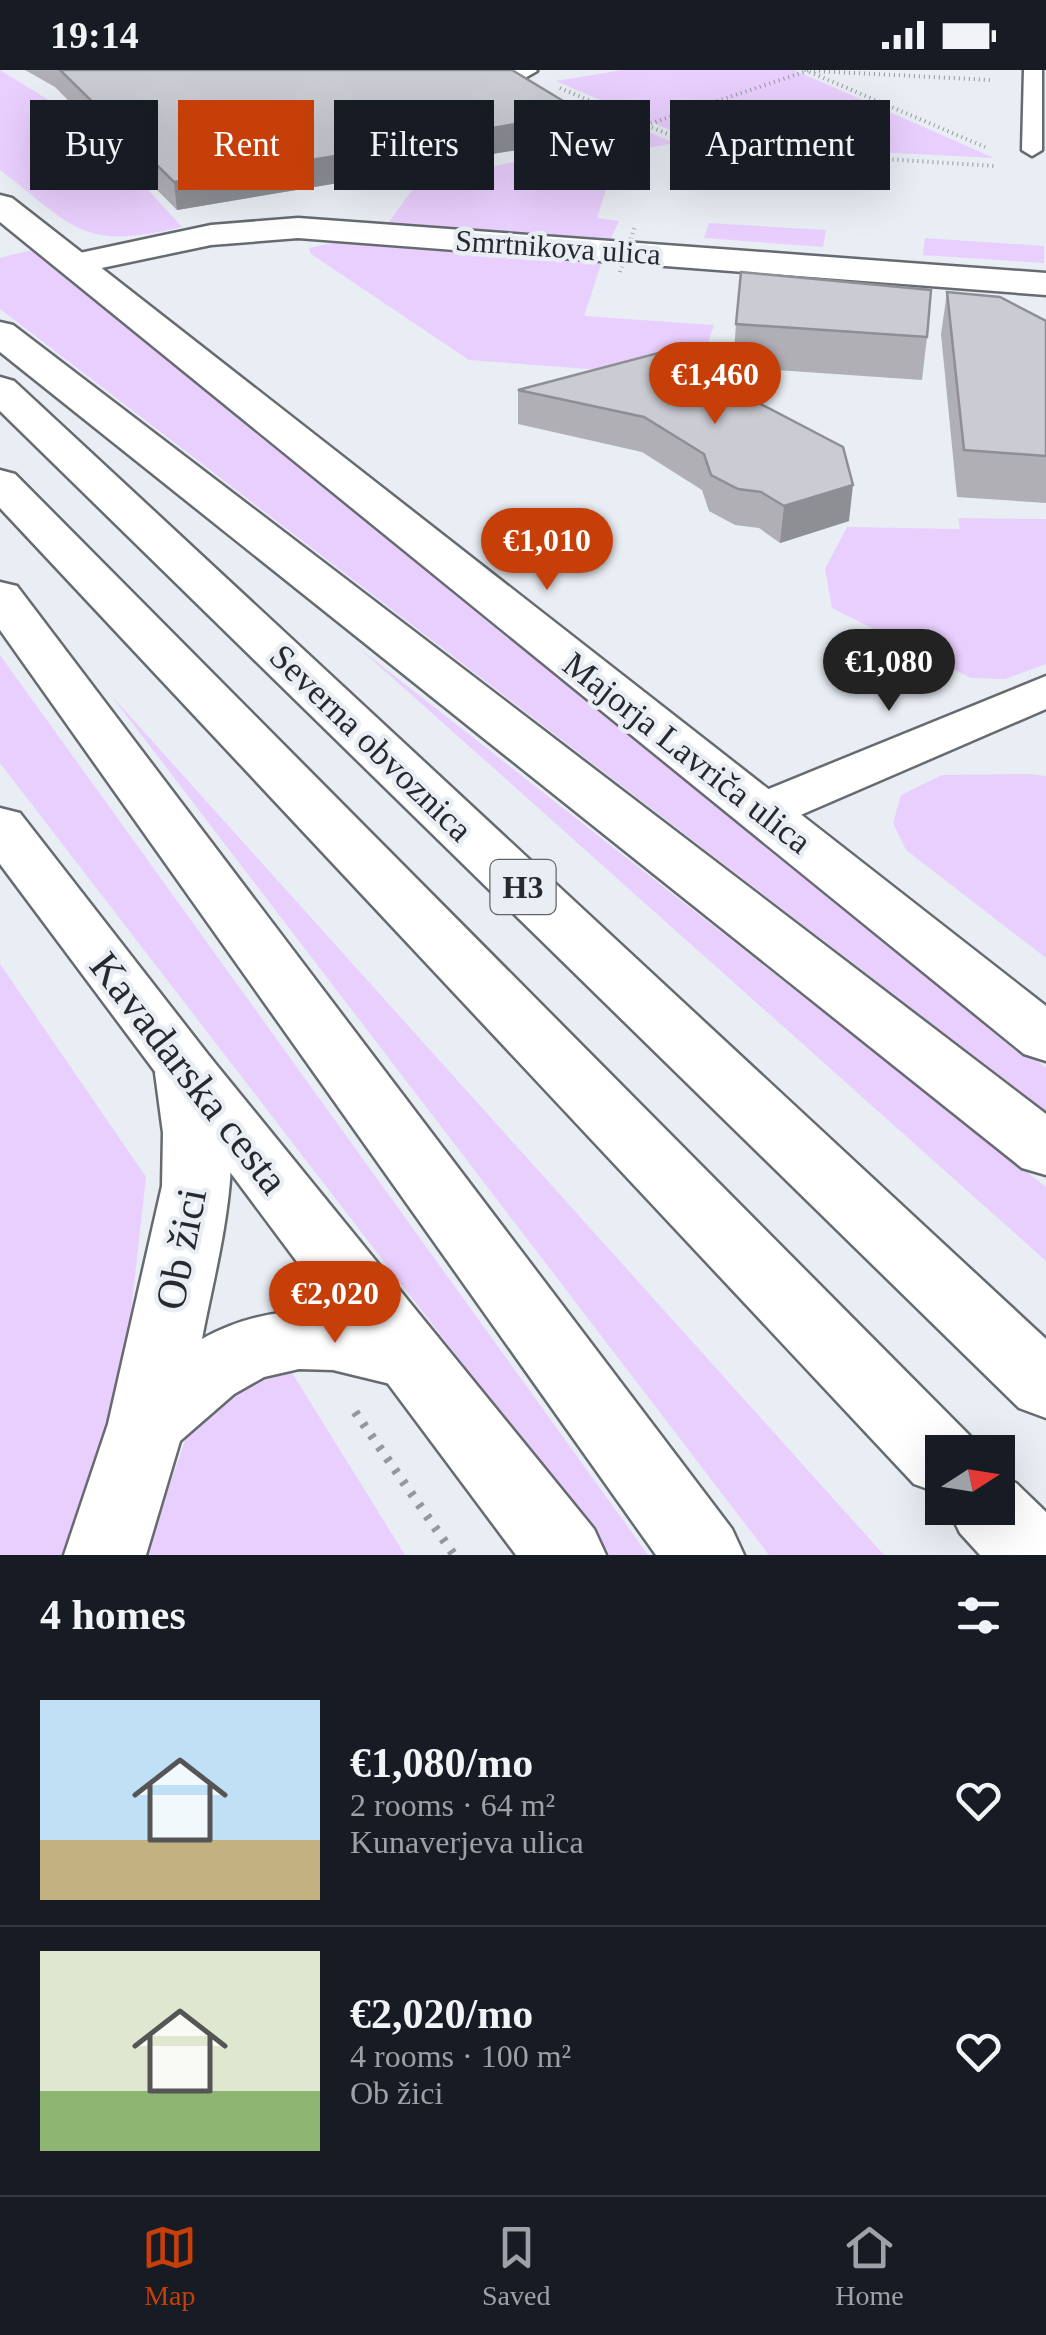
<!DOCTYPE html>
<html lang="en">
<head>
<meta charset="utf-8">
<style>
	:root { --surface:#171b24; --page:#20242c; --text:#f1f3f6; --muted:#9ea1a6; --line:#363941; --accent:#c63f09 }
	body { margin:0; font-family:"Times New Roman",serif; background:var(--page); color:var(--text); height:100vh; display:flex; flex-direction:column; font-size:38px; white-space:nowrap }
	* { box-sizing:border-box; margin:0 }
	p { font-size:32px; color:var(--muted) }
	.icon { flex:none; width:55px; height:55px; fill:none; stroke:currentColor; stroke-width:2; stroke-linecap:round; stroke-linejoin:round }
	.map { position:relative; height:1485px; overflow:hidden }
	.drawer { display:flex; flex-direction:column; background:var(--surface); flex:1 }
	.drawer>* { flex:none }
	.top-card { position:absolute; left:30px; top:30px; width:988px; height:90px; display:flex; gap:20px }
	.needle { width:65px; rotate:78deg }
	.controls { position:absolute; left:925px; top:1365px; display:grid; gap:20px }
	.controls a { display:grid; place-items:center; width:90px; height:90px; border-radius:0px; background:var(--surface); box-shadow:0 10px 40px #0002; font-size:50px }
	.price { position:absolute; translate:-50% -85px; padding:0 22px; border-radius:35px; background:var(--accent); color:#fff; font-size:32px; line-height:65px; filter:drop-shadow(0 2px 5px #0008) }
	.price::after { content:''; position:absolute; left:50%; top:60px; width:30px; height:22px; margin-left:-15px; background:inherit; clip-path:polygon(0 0,100% 0,50% 100%) }
	.price.current { background:#222; color:#fff }
	ul { padding:0; list-style:none }
	li { display:flex; align-items:center; gap:30px; height:250px; padding:0 40px }
	li+li { border-top:2px solid var(--line) }
	li span { display:grid; place-items:center; flex:none; width:280px; height:200px; border-radius:0px; color:#555 }
	li>.icon { margin-inline-start:auto }
	span .icon { width:120px; height:120px; fill:#fffc; stroke-width:1 }
	li b { font-size:42px }
	h2 { display:flex; justify-content:space-between; align-items:center; height:120px; padding:0 40px; font-size:42px }
	.chip { padding:0 35px; border-radius:0px; background:var(--surface); box-shadow:0 10px 40px #0002; font-size:35px; line-height:90px }
	.chip.current { background:var(--accent); color:#fff }
	.status { display:flex; justify-content:space-between; align-items:center; height:70px; padding:0 50px; background:var(--surface); direction:ltr }
	.status svg { height:28px; fill:currentColor }
	.tab-bar { display:flex; justify-content:space-around; align-items:center; height:140px; border-top:2px solid var(--line); background:var(--surface); font-size:28px; color:var(--muted) }
	.tab-bar a { display:grid; justify-items:center; gap:5px }
	.tab-bar .current { color:var(--accent) }
	.map>svg:first-child { display:block }
	.green { fill:#e9cffd }
	.lines { fill:none; stroke-linecap:round; stroke-linejoin:round }
	.lane-casing { stroke:#666b70; stroke-width:5 }
	.street-casing { stroke:#666b70; stroke-width:5 }
	.secondary-casing { stroke:#666b70; stroke-width:5 }
	.highway-casing { stroke:#666b70; stroke-width:5 }
	.path-far1 { stroke:#94989d; stroke-width:4; stroke-dasharray:1 4; stroke-linecap:butt }
	.path { stroke:#94989d; stroke-width:9; stroke-dasharray:4 10; stroke-linecap:butt }
	.lane { fill:#fff; fill-rule:evenodd }
	.street { fill:#fff; fill-rule:evenodd }
	.secondary { fill:#fff; fill-rule:evenodd }
	.highway { fill:#fff; fill-rule:evenodd }
	.path-bridge { stroke:#94989d; stroke-width:4; stroke-dasharray:1 4; stroke-linecap:butt }
	.wall { fill:#afafb5 }
	.shaded-wall { fill:#8e8f94 }
	.building { fill:#cbccd3; stroke:#8e8f94; stroke-width:2.5 }
	.labels { text-anchor:middle; dominant-baseline:central; stroke-width:9; stroke-linejoin:round; paint-order:stroke }
	.far-street-label { font-size:30px; fill:#27292c; stroke:#e8eef4 }
	.shield { fill:#e8eef4; stroke:#616468; stroke-width:2.5 }
	.shield-label { font-size:32px; font-weight:bold; fill:#27292c }
	.street-label { font-size:35px; fill:#27292c; stroke:#e8eef4 }
	.near-street-label { font-size:42px; fill:#27292c; stroke:#e8eef4 }
</style>
</head>
<body>
<div class="status"><b>19:14</b><svg viewBox="0 0 49 12"><path d="M0 12V9h3v3zM5 12V6h3v6zM10 12V3h3v9zM15 12V0h3v12zM26 1h20v11H26zM47 4h2v5h-2z"/></svg></div>
<div class="map">
<svg width="1046" height="1485" viewBox="0 0 1046 1485">
	<rect width="100%" height="100%" fill="#e8eef4"/>
	<g class="green">
		<path d="M0,0L89,55L182,157C81,181 76,158 0,100Z"/>
		<path d="M622,0H794L994,88L700,73L556,11Z"/>
		<path d="M617,48L674,73L605,86L593,118L606,120L597,148L619,151L610,171L386,156L418,112L582,78Z"/>
		<path d="M709,153L826,160L823,177L704,168Z"/>
		<path d="M925,168L1044,176V193L923,185Z"/>
		<path d="M341,171L601,194L584,246L714,255L697,307L469,290L311,184L309,178Z"/>
		<path d="M35,179L1046,998V1041L0,239V188Z"/>
		<path d="M958,448L1046,449V594L1005,609L971,608L832,538L825,499L847,457L960,459Z"/>
		<path d="M359,578L1046,1117V1191Z"/>
		<path d="M0,585L648,1485H610L0,693Z"/>
		<path d="M110,624L884,1485H769Z"/>
		<path d="M1028,704L1046,706V888L906,780L893,753L901,725L942,705Z"/>
		<path d="M0,894L146,1107L123,1314L68,1485H0Z"/>
		<path d="M281,1285L405,1485H145L191,1354Z"/>
	</g>
	<g class="lines">
		<defs>
			<path id="lane" d="M1024,0H1042V80L1032,86L1022,80Z"/>
			<g id="street">
				<path d="M508,0H536L537,1L523,9Z"/>
				<path d="M298,148L1046,203V225L298,168L211,175L73,204L61,201L56,194L61,187L211,155Z"/>
				<path d="M1046,606V639L782,753L763,758L744,753L736,741L744,729Z"/>
				<path d="M187,980L210,987C255,1064 217,1187 202,1269C279,1226 358,1239 437,1266L448,1288L437,1310L411,1319L333,1300L299,1299L264,1307L234,1324L180,1371L146,1485H64L108,1354L162,1116L163,1063L155,1003L164,987Z"/>
			</g>
			<g id="secondary">
				<path d="M0,125L12,128L1046,936V991L1024,984L0,152Z"/>
				<path d="M0,738L20,743L210,987L594,1459L606,1485H516L0,794Z"/>
			</g>
			<g id="highway">
				<path d="M0,252L13,255L1046,1044V1105L1022,1098L0,282Z"/>
				<path d="M0,307L14,311L1046,1269V1348L1019,1338L0,341Z"/>
				<path d="M0,400L15,404L970,1366L978,1382H942V1424L914,1414L0,438Z"/>
				<path d="M0,512L17,516L732,1459L744,1485H656L0,560Z"/>
				<path d="M998,1406L1016,1413L1046,1442V1485H980L960,1463L948,1438H998Z"/>
			</g>
		</defs>
		<use href="#lane" class="lane-casing"/>
		<use href="#street" class="street-casing"/>
		<use href="#secondary" class="secondary-casing"/>
		<use href="#highway" class="highway-casing"/>
		<g class="path-far1">
			<path d="M805,0L985,77"/>
			<path d="M814,1L991,10"/>
			<path d="M560,18L698,77L995,96"/>
			<path d="M646,55L810,0"/>
		</g>
		<path class="path" d="M355,1342L454,1485"/>
		<use href="#lane" class="lane"/>
		<use href="#street" class="street"/>
		<use href="#secondary" class="secondary"/>
		<use href="#highway" class="highway"/>
		<path class="path-bridge" d="M620,202L635,156"/>
	</g>
	<g class="wall">
		<path d="M25,0H512L582,69L380,103V106L177,140L55,17Z"/>
		<path d="M947,222L1046,251V433L957,427L941,264Z"/>
		<path d="M736,254L927,267L922,310L733,297Z"/>
		<path d="M518,320L729,328L849,451L780,473L759,458L735,455L709,441L702,420L642,382L518,354Z"/>
	</g>
	<g class="shaded-wall">
		<path d="M583,43L582,69L380,103V106L177,140L174,112L376,77Z"/>
		<path d="M853,415L849,451L780,473L784,436Z"/>
	</g>
	<g class="building">
		<path d="M60,0H512L583,43L376,77L379,79L174,112Z"/>
		<path d="M741,202L931,220L927,267L736,254Z"/>
		<path d="M947,222L1000,227L1046,251V386L964,380Z"/>
		<path d="M662,282L729,328L730,318L843,377L853,415L784,436L761,422L738,419L711,405L704,384L644,347L518,320Z"/>
	</g>
	<g class="labels">
		<g class="far-street-label">
			<text transform="translate(558 177) rotate(4)">Smrtnikova ulica</text>
		</g>
		<rect class="shield" x="490.5" y="790" width="65" height="54" rx="8"/>
		<g class="shield-label">
			<text x="523" y="817">H3</text>
		</g>
		<g class="street-label">
			<text transform="translate(371 673) rotate(44)">Severna obvoznica</text>
			<text transform="translate(687 683) rotate(38)">Majorja Lavriča ulica</text>
		</g>
		<g class="near-street-label">
			<text transform="translate(189 1003) rotate(52)">Kavadarska cesta</text>
			<text transform="translate(181 1179) rotate(-79)">Ob žici</text>
		</g>
	</g>
</svg>
<div class="controls">
<a><svg class="needle" viewBox="-14 -14 28 28"><path d="M0-13l5 13h-10z" fill="#e53935"/><path d="M0 13l5-13h-10z" fill="#9ea1a6"/></svg></a>
</div>
<b class="price" style="left:715px;top:357px">€1,460</b>
<b class="price" style="left:547px;top:523px">€1,010</b>
<b class="price current" style="left:889px;top:644px">€1,080</b>
<b class="price" style="left:335px;top:1276px">€2,020</b>
<div class="top-card">
<a class="chip">Buy</a>
<a class="chip current">Rent</a>
<a class="chip">Filters</a>
<a class="chip">New</a>
<a class="chip">Apartment</a>
</div>
</div>
<section class="drawer">
<h2>4 homes<svg class="icon" aria-label="filters" viewBox="0 0 24 24"><path d="M4 7h16M4 17h16"/><circle cx="9" cy="7" r="2"/><circle cx="15" cy="17" r="2"/></svg></h2>
<ul>
<li><span style="background:linear-gradient(#bfe0f5 70%,#c2b280 0)"><svg class="icon" aria-label="home" viewBox="0 0 24 24"><path d="M3 11l9-7 9 7M6 9v11h12V9"/></svg></span><div><b>€1,080/mo</b><p>2 rooms · 64 m²</p><p>Kunaverjeva ulica</p></div><svg class="icon" aria-label="heart" viewBox="0 0 24 24"><path d="M12 20l-8-8c-3-5 5-10 8-4 3-6 11-1 8 4z"/></svg></li>
<li><span style="background:linear-gradient(#dfe7d0 70%,#8fb573 0)"><svg class="icon" aria-label="home" viewBox="0 0 24 24"><path d="M3 11l9-7 9 7M6 9v11h12V9"/></svg></span><div><b>€2,020/mo</b><p>4 rooms · 100 m²</p><p>Ob žici</p></div><svg class="icon" aria-label="heart" viewBox="0 0 24 24"><path d="M12 20l-8-8c-3-5 5-10 8-4 3-6 11-1 8 4z"/></svg></li>
</ul>
</section>
<nav class="tab-bar">
<a class="current"><svg class="icon" aria-label="map" viewBox="0 0 24 24"><path d="M3 6l6-2 6 2 6-2v14l-6 2-6-2-6 2zM9 4v14M15 6v14"/></svg>Map</a>
<a><svg class="icon" aria-label="saved" viewBox="0 0 24 24"><path d="M7 4h10v16l-5-4-5 4z"/></svg>Saved</a>
<a><svg class="icon" aria-label="home" viewBox="0 0 24 24"><path d="M3 11l9-7 9 7M6 9v11h12V9"/></svg>Home</a>
</nav>
</body>
</html>
